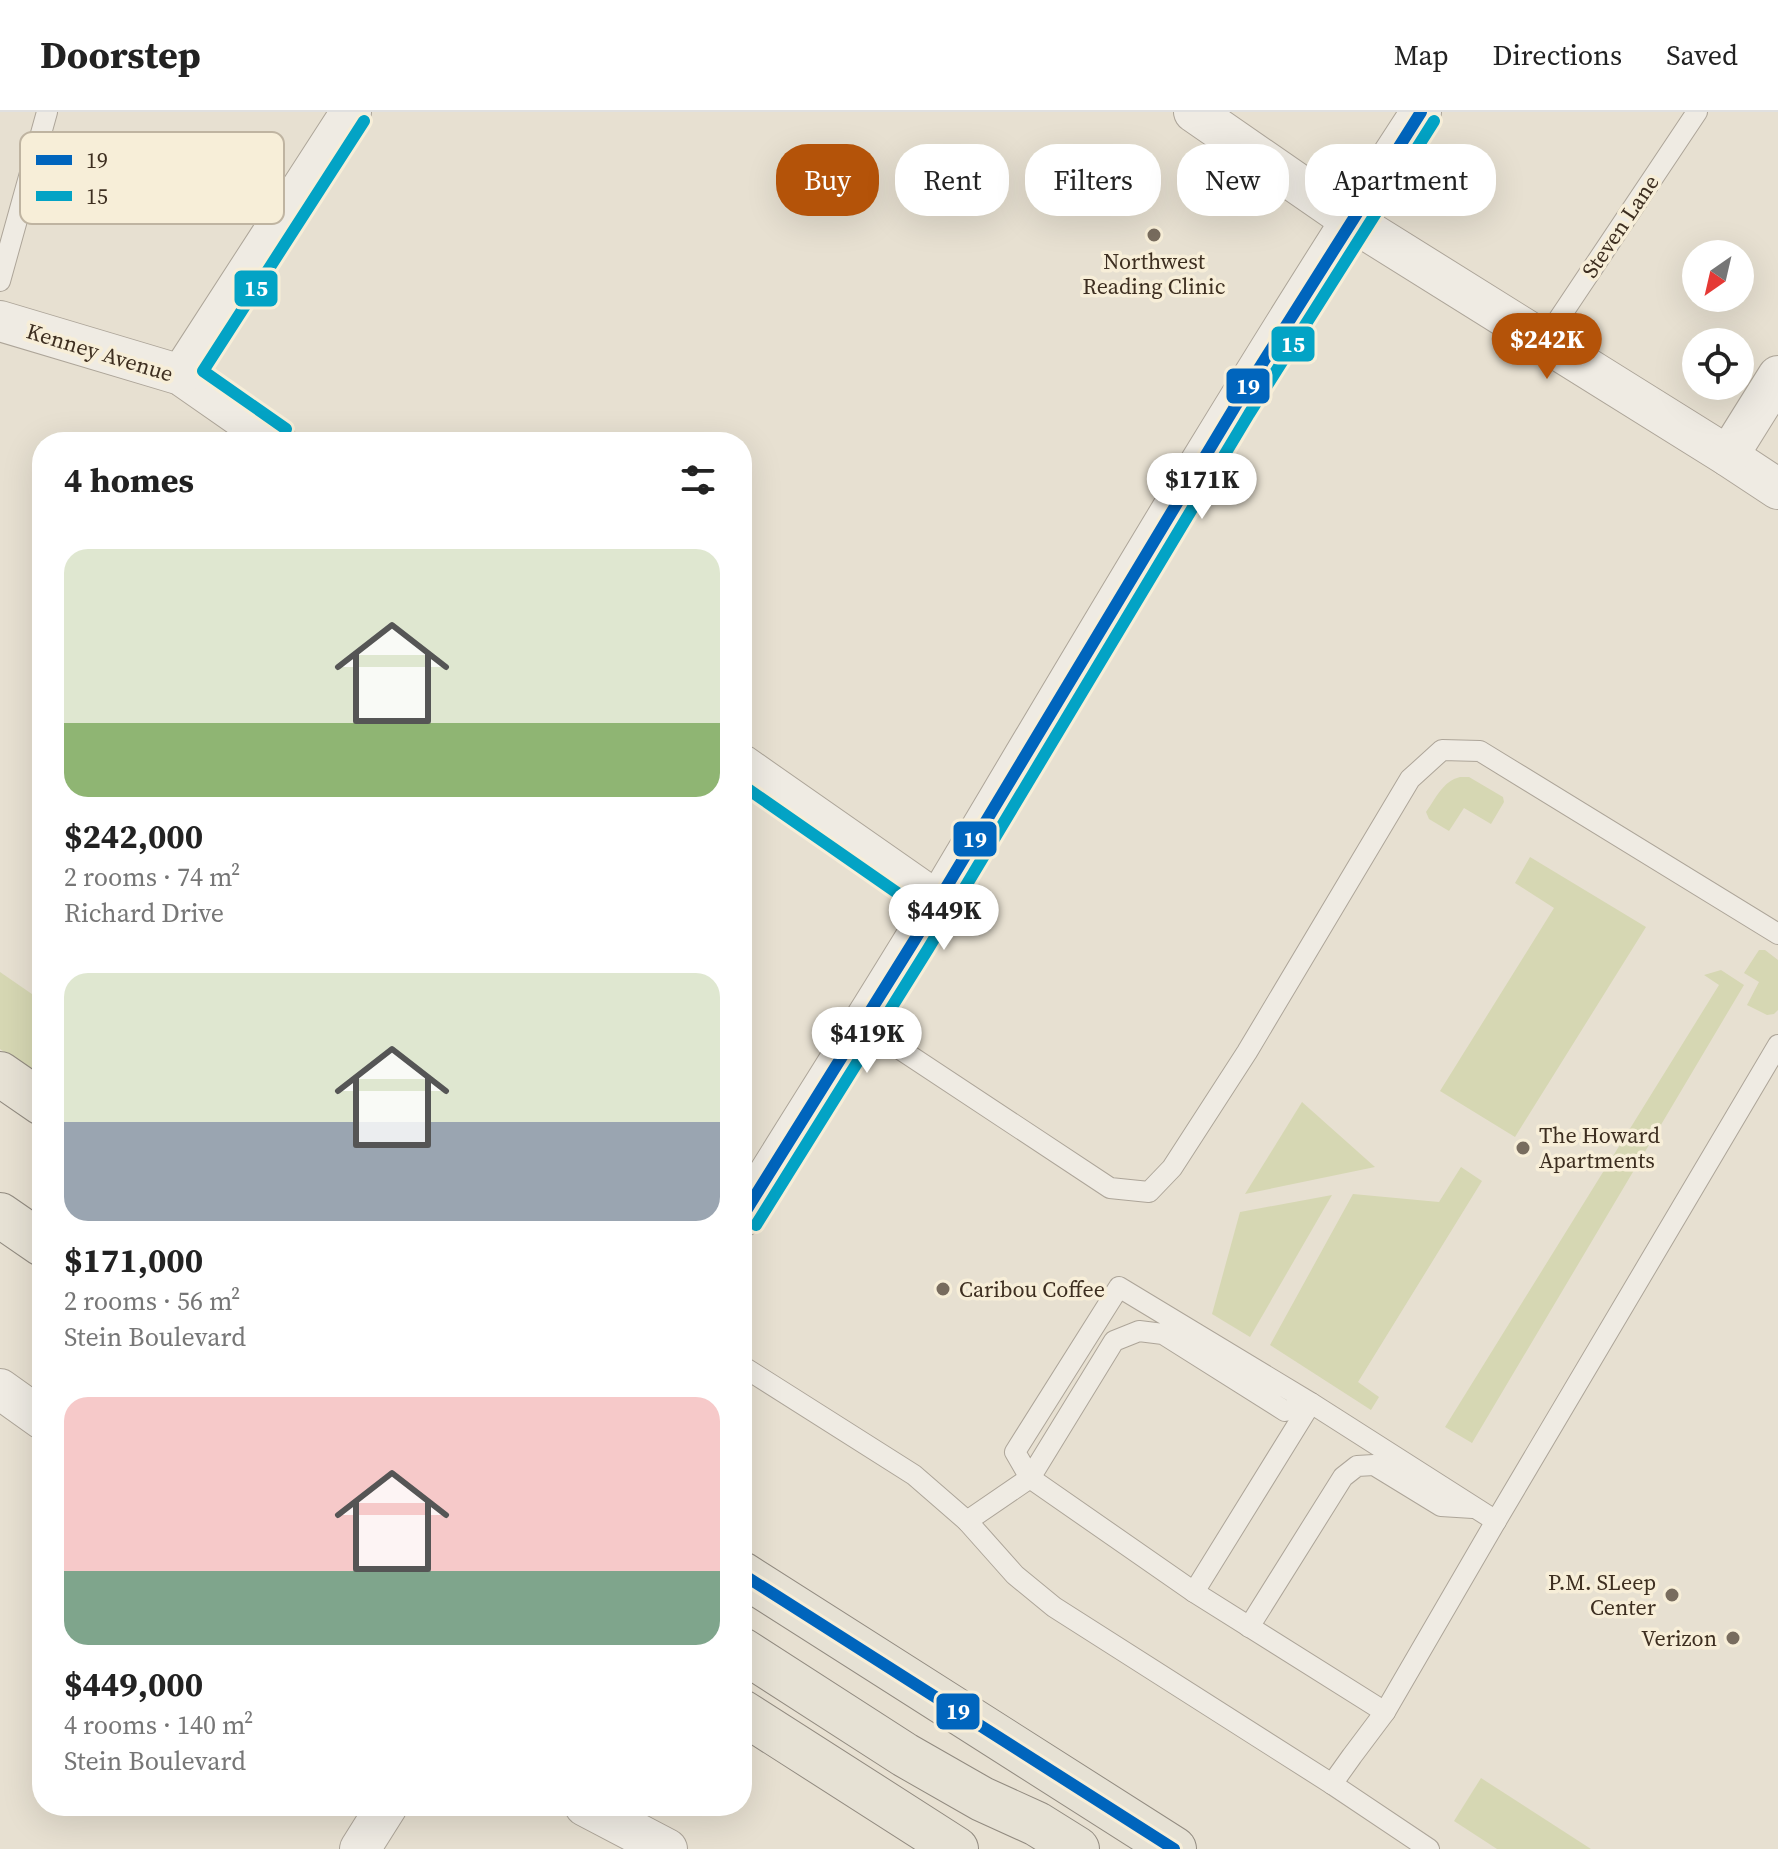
<!DOCTYPE html>
<html lang="en">
<head>
<meta charset="utf-8">
<style>
	:root { --surface:#fff; --page:#f6f6f6; --text:#222; --muted:#767676; --line:#e0e0e0; --accent:#b45309 }
	body { margin:0; font-family:"Source Serif 4",serif; background:var(--page); color:var(--text); height:100vh; display:flex; flex-direction:column; font-size:30px; white-space:nowrap }
	* { box-sizing:border-box; margin:0 }
	p { font-size:26px; color:var(--muted) }
	.icon { flex:none; width:44px; height:44px; fill:none; stroke:currentColor; stroke-width:2; stroke-linecap:round; stroke-linejoin:round }
	.map { position:relative; flex:1; overflow:hidden }
	.panel { position:absolute; left:32px; top:320px; width:720px; height:1384px; display:flex; flex-direction:column; background:var(--surface); border-radius:32px; box-shadow:0 8px 32px #0002 }
	.panel>* { flex:none }
	.top-card { position:absolute; left:776px; top:32px; width:760px; height:72px; display:flex; gap:16px }
	.needle { width:52px; rotate:214deg }
	.controls { position:absolute; left:1682px; top:128px; display:grid; gap:16px }
	.controls a { display:grid; place-items:center; width:72px; height:72px; border-radius:50%; background:var(--surface); box-shadow:0 8px 32px #0002; font-size:40px }
	.price { position:absolute; translate:-50% -68px; padding:0 18px; border-radius:28px; background:#fff; color:#222; font-size:26px; line-height:52px; filter:drop-shadow(0 2px 4px #0008) }
	.price::after { content:''; position:absolute; left:50%; top:48px; width:24px; height:18px; margin-left:-12px; background:inherit; clip-path:polygon(0 0,100% 0,50% 100%) }
	.price.selected { background:var(--accent); color:#fff }
	ul { padding:0; list-style:none }
	li { display:grid; align-content:center; gap:16px; height:424px; padding:0 32px }
	li span { display:grid; place-items:center; height:248px; border-radius:24px; color:#555 }
	li>.icon { margin-inline-start:auto }
	span .icon { width:144px; height:144px; fill:#fffc; stroke-width:1 }
	li b { font-size:34px }
	h2 { display:flex; justify-content:space-between; align-items:center; height:96px; padding:0 32px; font-size:34px }
	.tag { padding:0 28px; border-radius:32px; background:var(--surface); box-shadow:0 8px 32px #0002; font-size:28px; line-height:72px }
	.tag.selected { background:var(--accent); color:#fff }
	header { display:flex; align-items:center; gap:48px; box-sizing:border-box; height:112px; padding:0 40px; background:var(--surface); border-bottom:2px solid var(--line) }
	header strong { font-size:38px }
	nav { display:flex; gap:44px; margin-inline-start:auto; font-size:28px }
	.map>svg:first-child { display:block }
	.green { fill:#d6d7b3 }
	.lines { fill:none; stroke-linecap:round; stroke-linejoin:round }
	.service-casing { stroke:#ada599; stroke-width:22 }
	.minor-casing { stroke:#ada599; stroke-width:42 }
	.primary-casing { stroke:#928b80; stroke-width:46 }
	.service { stroke:#efebe3; stroke-width:20 }
	.minor { stroke:#efebe3; stroke-width:40 }
	.primary { stroke:#e6e1d4; stroke-width:44 }
	.bus-1-casing { stroke:#f7eed8; stroke-width:18 }
	.bus-2-casing { stroke:#f7eed8; stroke-width:18 }
	.bus-1 { stroke:#0065bd; stroke-width:12 }
	.bus-2 { stroke:#03a3c5; stroke-width:12 }
	.poi-dot { fill:#786c5e; stroke:#f7eed8; stroke-width:3 }
	.labels { text-anchor:middle; dominant-baseline:central; stroke-width:7; stroke-linejoin:round; paint-order:stroke }
	.street-label { font-size:22px; fill:#3d2e20; stroke:#f7eed8 }
	.poi-label { font-size:22px; fill:#3d2e20; stroke:#f7eed8; text-anchor:start }
	.key { fill:#f7eed8; stroke:#bfb4a1; stroke-width:2 }
	.key-label { font-size:22px; fill:#3d2e20 }
	.line-badge { stroke:#f7eed8; stroke-width:3 }
	.badge-label { font-size:22px; text-anchor:middle; font-weight:bold; fill:#fff }
</style>
</head>
<body>
<header>
<strong>Doorstep</strong>
<nav><a>Map</a><a>Directions</a><a>Saved</a></nav>
</header>
<div class="map">
<svg width="1778" height="1737" viewBox="0 0 1778 1737">
	<rect width="100%" height="100%" fill="#e7e0d1"/>
	<g class="green">
		<path d="M1460,665H1469L1503,685L1504,690L1491,712L1464,696L1449,719L1429,707L1426,700C1436,686 1443,669 1460,665Z"/>
		<path d="M1530,745L1646,815L1515,1025L1440,979L1554,796L1515,771Z"/>
		<path d="M1759,838H1765L1778,848V898L1774,902L1767,903L1747,893L1759,870L1744,861Z"/>
		<path d="M1721,858L1744,873L1472,1331L1445,1315L1719,873L1704,863Z"/>
		<path d="M0,860L42,889V966L0,937Z"/>
		<path d="M1302,990L1375,1055L1245,1082Z"/>
		<path d="M1461,1055L1482,1069L1358,1270L1379,1285L1371,1298L1270,1233L1353,1082L1439,1090Z"/>
		<path d="M1332,1083L1250,1225L1212,1202L1240,1100Z"/>
		<path d="M1481,1666L1591,1737H1497L1454,1709Z"/>
	</g>
	<g class="lines">
		<defs>
			<g id="service">
				<path d="M0,169L47,0"/>
				<path d="M1544,229L1697,0"/>
				<path d="M862,912L1110,1076L1149,1080L1172,1056L1247,940L1410,667L1442,638L1480,639L1778,822"/>
				<path d="M742,1254L914,1363L967,1409L1015,1463L1054,1495L1332,1672L1429,1737"/>
				<path d="M1311,1291L1285,1299L1163,1222L1139,1219L1114,1229L1030,1366L1015,1340L1119,1175L1311,1291L1496,1409"/>
				<path d="M967,1409L1030,1366L1194,1480L1385,1600"/>
				<path d="M1194,1480L1311,1291"/>
				<path d="M1249,1515L1343,1365L1357,1354L1374,1353L1441,1394L1473,1396"/>
				<path d="M1332,1672L1352,1644L1385,1600L1496,1409L1778,933"/>
			</g>
			<g id="minor">
				<path d="M1194,0L1350,108L1728,344L1778,377"/>
				<path d="M0,209L181,263L277,330"/>
				<path d="M181,263L351,0"/>
				<path d="M1728,344L1778,264"/>
				<path d="M742,653L938,790"/>
				<path d="M742,1105C807,1000 874,895 938,789C1096,524 1252,258 1421,0"/>
				<path d="M0,1277L42,1307"/>
				<path d="M585,1694L667,1737"/>
				<path d="M360,1737L387,1694"/>
			</g>
			<g id="primary">
				<path d="M0,962L42,991"/>
				<path d="M0,1103L42,1132"/>
				<path d="M742,1462L1174,1737"/>
				<path d="M742,1538L905,1643L982,1687L1037,1712L1077,1737"/>
				<path d="M742,1600L956,1737"/>
			</g>
		</defs>
		<use href="#service" class="service-casing"/>
		<use href="#minor" class="minor-casing"/>
		<use href="#primary" class="primary-casing"/>
		<use href="#service" class="service"/>
		<use href="#minor" class="minor"/>
		<use href="#primary" class="primary"/>
		<defs>
			<g id="bus-1">
				<path d="M742,1105L914,829L1236,293L1421,0"/>
				<path d="M742,1462L1174,1737"/>
			</g>
			<g id="bus-2">
				<path d="M286,317L203,259L364,9"/>
				<path d="M742,673L929,803"/>
				<path d="M756,1113L928,837L1249,302L1434,9"/>
			</g>
		</defs>
		<use href="#bus-1" class="bus-1-casing"/>
		<use href="#bus-2" class="bus-2-casing"/>
		<use href="#bus-1" class="bus-1"/>
		<use href="#bus-2" class="bus-2"/>
	</g>
	<g class="poi-dot">
		<circle cx="1154" cy="123" r="8"/>
		<circle cx="1523" cy="1036" r="8"/>
		<circle cx="943" cy="1177" r="8"/>
		<circle cx="1672" cy="1483" r="8"/>
		<circle cx="1733" cy="1526" r="8"/>
	</g>
	<g class="labels">
		<g class="street-label">
			<text transform="translate(1620 114) rotate(-56)">Steven Lane</text>
			<text transform="translate(100 240) rotate(17)">Kenney Avenue</text>
		</g>
		<g class="poi-label">
			<text x="1154" y="149" text-anchor="middle">Northwest<tspan x="1154" dy="25">Reading Clinic</tspan></text>
			<text x="1539" y="1023">The Howard<tspan x="1539" dy="25">Apartments</tspan></text>
			<text x="959" y="1177">Caribou Coffee</text>
			<text x="1656" y="1470" text-anchor="end">P.M. SLeep<tspan x="1656" dy="25">Center</tspan></text>
			<text x="1717" y="1526" text-anchor="end">Verizon</text>
		</g>
	</g>
	<rect x="20" y="20" width="264" height="92" rx="12" class="key"/>
	<rect x="36" y="43" width="36" height="10" fill="#0065bd"/>
	<rect x="36" y="79" width="36" height="10" fill="#03a3c5"/>
	<g class="key-label">
		<text x="86" y="56">19</text>
		<text x="86" y="92">15</text>
	</g>
	<g class="line-badge">
		<rect x="233" y="157" width="46" height="39" rx="8" fill="#03a3c5"/>
		<rect x="1270" y="213" width="46" height="38" rx="8" fill="#03a3c5"/>
		<rect x="1225" y="255" width="46" height="38" rx="8" fill="#0065bd"/>
		<rect x="952" y="708" width="46" height="38" rx="8" fill="#0065bd"/>
		<rect x="935" y="1580" width="46" height="39" rx="8" fill="#0065bd"/>
	</g>
	<g class="badge-label">
		<text x="256" y="184">15</text>
		<text x="1293" y="240">15</text>
		<text x="1248" y="282">19</text>
		<text x="975" y="735">19</text>
		<text x="958" y="1607">19</text>
	</g>
</svg>
<div class="controls">
<a><svg class="needle" viewBox="-14 -14 28 28"><path d="M0-13l5 13h-10z" fill="#e53935"/><path d="M0 13l5-13h-10z" fill="#767676"/></svg></a>
<a><svg class="icon" aria-label="locate" viewBox="0 0 24 24"><circle cx="12" cy="12" r="6"/><path d="M12 2v4M12 18v4M2 12h4M18 12h4"/></svg></a>
</div>
<b class="price selected" style="left:1547px;top:269px">$242K</b>
<b class="price" style="left:1202px;top:409px">$171K</b>
<b class="price" style="left:944px;top:840px">$449K</b>
<b class="price" style="left:867px;top:963px">$419K</b>
<div class="top-card">
<a class="tag selected">Buy</a>
<a class="tag">Rent</a>
<a class="tag">Filters</a>
<a class="tag">New</a>
<a class="tag">Apartment</a>
</div>
<section class="panel">
<h2>4 homes<svg class="icon" aria-label="filters" viewBox="0 0 24 24"><path d="M4 7h16M4 17h16"/><circle cx="9" cy="7" r="2"/><circle cx="15" cy="17" r="2"/></svg></h2>
<ul>
<li><span style="background:linear-gradient(#dfe7d0 70%,#8fb573 0)"><svg class="icon" aria-label="home" viewBox="0 0 24 24"><path d="M3 11l9-7 9 7M6 9v11h12V9"/></svg></span><div><b>$242,000</b><p>2 rooms · 74 m²</p><p>Richard Drive</p></div></li>
<li><span style="background:linear-gradient(#dfe7d0 60%,#9aa5b1 0)"><svg class="icon" aria-label="home" viewBox="0 0 24 24"><path d="M3 11l9-7 9 7M6 9v11h12V9"/></svg></span><div><b>$171,000</b><p>2 rooms · 56 m²</p><p>Stein Boulevard</p></div></li>
<li><span style="background:linear-gradient(#f6c9c9 70%,#7fa58c 0)"><svg class="icon" aria-label="home" viewBox="0 0 24 24"><path d="M3 11l9-7 9 7M6 9v11h12V9"/></svg></span><div><b>$449,000</b><p>4 rooms · 140 m²</p><p>Stein Boulevard</p></div></li>
</ul>
</section>
</div>
</body>
</html>
